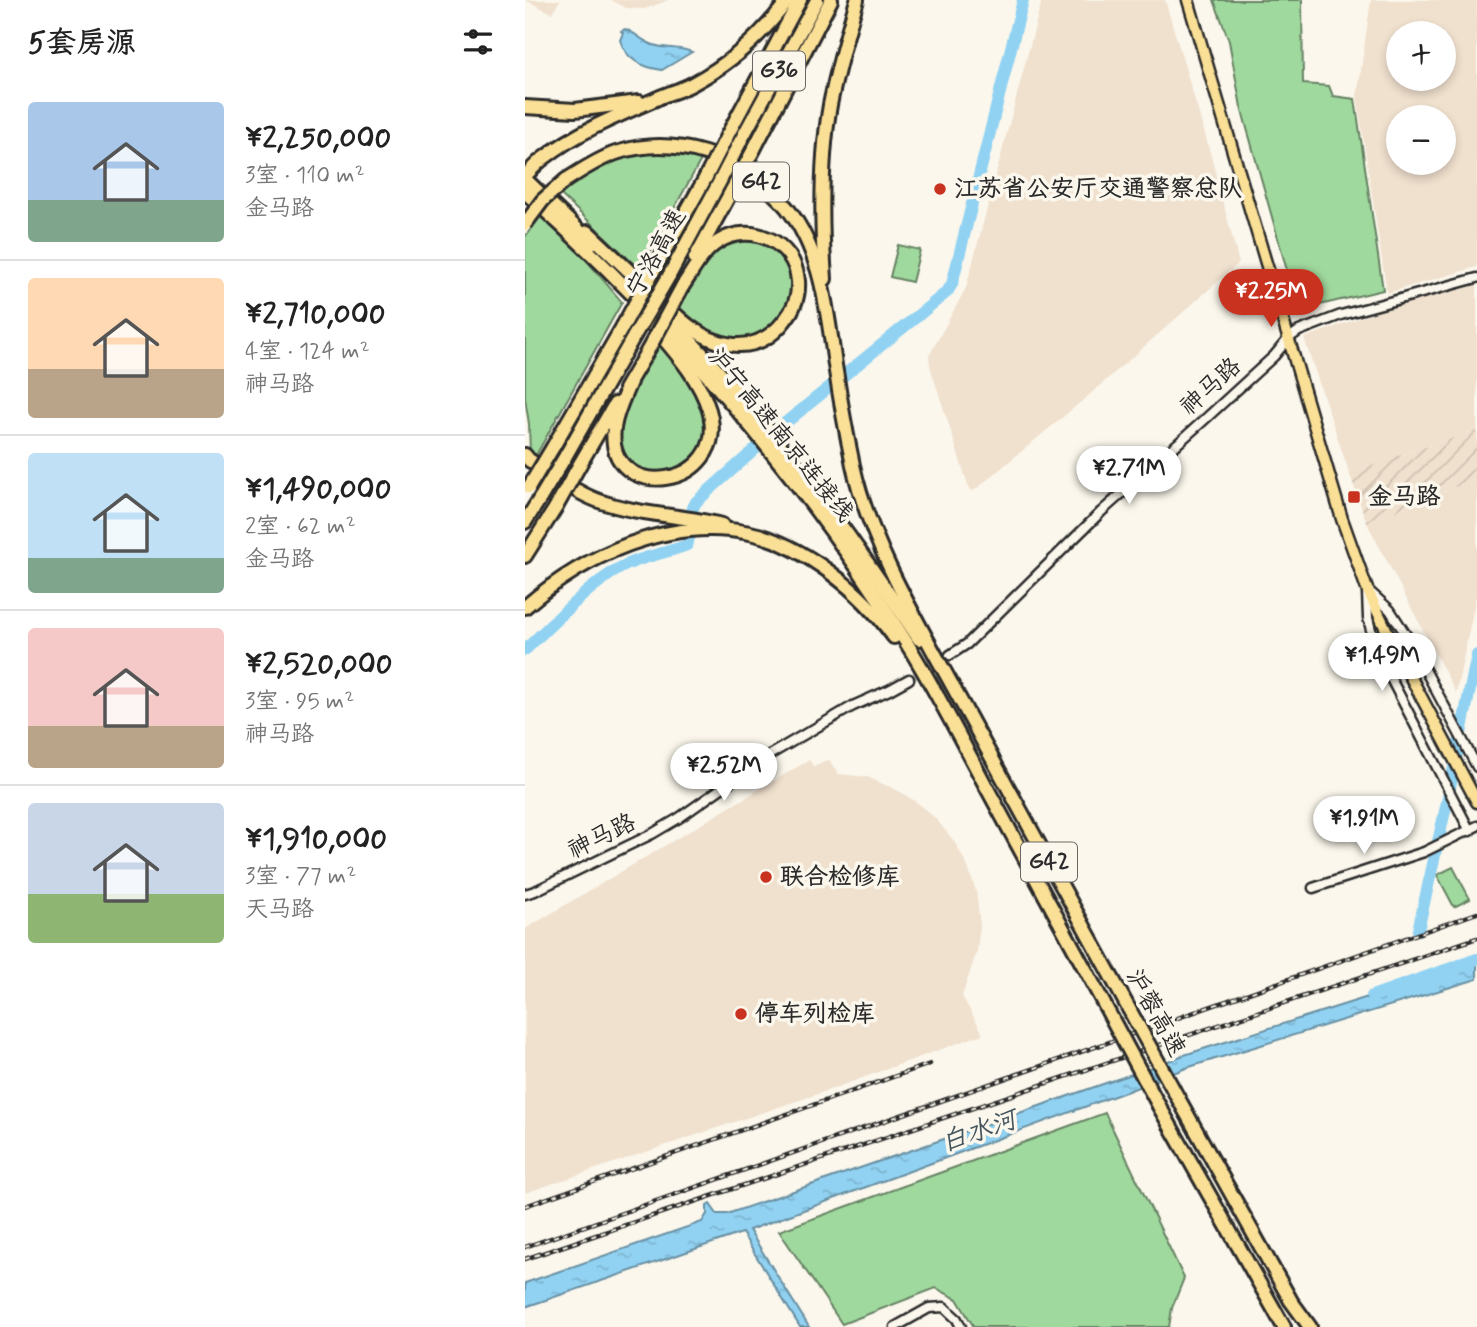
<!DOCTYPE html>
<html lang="zh">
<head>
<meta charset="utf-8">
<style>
	:root { --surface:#fff; --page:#f6f6f6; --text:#222; --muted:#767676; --line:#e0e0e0; --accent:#c8321e }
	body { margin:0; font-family:Mynerve,"LXGW WenKai TC",sans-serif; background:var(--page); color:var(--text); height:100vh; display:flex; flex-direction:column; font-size:26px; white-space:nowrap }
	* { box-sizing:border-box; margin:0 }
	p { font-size:23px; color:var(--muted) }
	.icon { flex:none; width:38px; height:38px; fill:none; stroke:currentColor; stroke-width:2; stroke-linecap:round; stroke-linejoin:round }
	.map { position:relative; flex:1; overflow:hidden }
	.sheet { display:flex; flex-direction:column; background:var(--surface); width:525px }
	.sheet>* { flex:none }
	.controls { position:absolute; left:861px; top:21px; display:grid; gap:14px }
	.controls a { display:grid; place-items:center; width:70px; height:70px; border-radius:50%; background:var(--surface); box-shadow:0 4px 10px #0003; font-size:35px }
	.price { position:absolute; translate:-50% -60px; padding:0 16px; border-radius:24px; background:#fff; color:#222; font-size:23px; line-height:46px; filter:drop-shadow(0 2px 4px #0008) }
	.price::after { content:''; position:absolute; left:50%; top:42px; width:21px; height:16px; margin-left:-10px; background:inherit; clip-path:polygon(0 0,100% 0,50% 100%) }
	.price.active { background:var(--accent); color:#fff }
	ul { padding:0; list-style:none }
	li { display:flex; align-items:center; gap:21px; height:175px; padding:0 28px }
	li+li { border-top:2px solid var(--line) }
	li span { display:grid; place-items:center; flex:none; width:196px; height:140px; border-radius:7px; color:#555 }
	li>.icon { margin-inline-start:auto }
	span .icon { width:84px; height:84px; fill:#fffc; stroke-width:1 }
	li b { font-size:30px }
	h2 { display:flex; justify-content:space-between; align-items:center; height:84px; padding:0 28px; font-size:30px }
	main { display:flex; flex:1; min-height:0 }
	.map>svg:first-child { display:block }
	.built { fill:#f0e0ce; fill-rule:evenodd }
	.industrial { fill:url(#industrial-furrows) }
	.green { fill:#a0d99e; stroke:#668264; stroke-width:2 }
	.water { fill:url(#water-ripples); stroke:#688fa2; stroke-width:2 }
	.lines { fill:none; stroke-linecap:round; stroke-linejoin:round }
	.river { stroke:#91d2f2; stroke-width:12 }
	.minor-tunnel { stroke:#d1cec5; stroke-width:8; stroke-dasharray:8 4; stroke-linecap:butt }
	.minor-casing { stroke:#2b2b2b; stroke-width:13 }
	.major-casing { stroke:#2b2b2b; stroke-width:15 }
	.highway-casing { stroke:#2b2b2b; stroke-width:18 }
	.minor { stroke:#fbf7ec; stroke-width:8 }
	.major { stroke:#fadf96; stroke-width:10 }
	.highway { stroke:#fadf96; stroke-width:12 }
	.rail-casing { stroke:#2b2b2b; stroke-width:4.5 }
	.rail { stroke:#fbf7ec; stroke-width:2; stroke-dasharray:5; stroke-linecap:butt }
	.highway-bridge-casing { stroke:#2b2b2b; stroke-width:18; stroke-linecap:butt }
	.highway-bridge { stroke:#fadf96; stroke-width:12 }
	.poi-dot { fill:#c8321e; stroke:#fbf7ec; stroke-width:2.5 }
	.labels { text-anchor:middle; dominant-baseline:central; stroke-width:7; stroke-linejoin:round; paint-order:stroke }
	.shield { fill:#fbf7ec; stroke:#696865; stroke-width:2 }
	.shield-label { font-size:23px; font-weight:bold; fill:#2b2b2b }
	.poi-label { font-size:24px; font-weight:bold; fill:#2b2b2b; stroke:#fbf7ec; text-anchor:start }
	.street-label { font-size:24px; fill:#2b2b2b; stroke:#fbf7ec }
	.water-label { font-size:26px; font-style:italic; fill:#44555d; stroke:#fbf7ec }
</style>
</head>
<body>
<main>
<section class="sheet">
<h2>5套房源<svg class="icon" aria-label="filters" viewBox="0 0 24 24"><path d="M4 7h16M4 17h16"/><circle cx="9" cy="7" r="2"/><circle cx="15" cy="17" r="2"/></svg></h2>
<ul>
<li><span style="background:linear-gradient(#a9c7e8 70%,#7fa58c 0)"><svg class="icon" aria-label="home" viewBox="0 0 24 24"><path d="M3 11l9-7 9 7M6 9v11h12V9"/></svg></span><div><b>¥2,250,000</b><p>3室 · 110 m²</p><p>金马路</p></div></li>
<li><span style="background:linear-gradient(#ffd9b3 65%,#b9a48a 0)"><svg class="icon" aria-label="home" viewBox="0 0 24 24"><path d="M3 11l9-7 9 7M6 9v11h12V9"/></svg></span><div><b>¥2,710,000</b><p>4室 · 124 m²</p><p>神马路</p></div></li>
<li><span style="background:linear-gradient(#bfe0f5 75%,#7fa58c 0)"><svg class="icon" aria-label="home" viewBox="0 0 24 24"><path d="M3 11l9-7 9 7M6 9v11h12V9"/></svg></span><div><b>¥1,490,000</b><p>2室 · 62 m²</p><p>金马路</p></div></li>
<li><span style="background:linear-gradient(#f6c9c9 70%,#b9a48a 0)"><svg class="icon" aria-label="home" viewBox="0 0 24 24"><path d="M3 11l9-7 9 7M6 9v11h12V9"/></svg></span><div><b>¥2,520,000</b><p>3室 · 95 m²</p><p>神马路</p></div></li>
<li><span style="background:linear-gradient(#c9d6e8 65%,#8fb573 0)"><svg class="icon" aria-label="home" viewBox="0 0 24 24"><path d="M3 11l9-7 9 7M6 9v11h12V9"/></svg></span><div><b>¥1,910,000</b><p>3室 · 77 m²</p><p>天马路</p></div></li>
</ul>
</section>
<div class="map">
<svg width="952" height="1327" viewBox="0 0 952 1327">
	<defs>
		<pattern id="industrial-furrows" width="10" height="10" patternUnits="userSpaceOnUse" patternTransform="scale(1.75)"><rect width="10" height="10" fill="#f0e0ce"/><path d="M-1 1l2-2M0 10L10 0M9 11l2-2" fill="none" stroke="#cec0b1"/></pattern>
		<pattern id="water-ripples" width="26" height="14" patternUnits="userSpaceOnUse" patternTransform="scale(1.75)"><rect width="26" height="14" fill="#91d2f2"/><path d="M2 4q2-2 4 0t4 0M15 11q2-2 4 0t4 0" fill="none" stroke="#7db4d0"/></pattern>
	</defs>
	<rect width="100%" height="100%" fill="#fbf7ec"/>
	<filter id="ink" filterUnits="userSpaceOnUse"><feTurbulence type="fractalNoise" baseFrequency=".0143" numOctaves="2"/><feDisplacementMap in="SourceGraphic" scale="14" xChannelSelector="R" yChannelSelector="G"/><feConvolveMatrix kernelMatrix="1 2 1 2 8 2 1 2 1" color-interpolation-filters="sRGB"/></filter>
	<g filter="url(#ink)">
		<g class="built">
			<path d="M0,0H35L27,13Z"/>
			<path d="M86,0H144L120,9L101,8Z"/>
			<path d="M517,0H640L682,141L714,263L563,396L450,490L446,491L444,488L405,366L404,356L441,288Z"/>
			<path d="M846,0H952V267L862,293L832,97ZM873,33H919V79H873ZM873,117H919V163H873Z"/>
			<path d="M952,285V430L824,472L779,338L857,310Z"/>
			<path d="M952,478V592L931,693L842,523Z"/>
			<path d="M284,760L289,767L304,760L313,774L342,777L374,791L394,804L411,819L429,841L442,865L451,891L455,925L452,951L437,996L458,1034L307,1089L0,1193V929Z"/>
		</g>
		<path class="industrial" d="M952,430V478L842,523L824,472Z"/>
		<g class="green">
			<path d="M689,0H777L778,84L804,86L808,96L830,99L858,290L778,309L772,306L716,107L704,41Z"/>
			<path d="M123,152L151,153L177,158L119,263L115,266L108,263L34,193C61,170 89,157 123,152Z"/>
			<path d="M15,216L56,254L97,302L10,457L5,453L4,424L0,398V237Z"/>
			<path d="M214,238L244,242L263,263L268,281V295L264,307L237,336L211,342L182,334L153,311L177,265L188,251Z"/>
			<path d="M373,245L395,250L387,282L365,277Z"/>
			<path d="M136,344C150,360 162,377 173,396C176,400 179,405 180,410C195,475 103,500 94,439C94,434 92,429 93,424C100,395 121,368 136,344Z"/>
			<path d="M928,867L945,899L929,907L912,875Z"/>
			<path d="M580,1113L659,1278L647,1308L644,1327H449L432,1299L411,1288L317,1324L254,1231Z"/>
		</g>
		<g class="water">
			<path d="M100,29C109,32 116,40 126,44C139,50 153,46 167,52L137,70C117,67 101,60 95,40L98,33L96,31Z"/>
			<path d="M952,961V979L661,1068L603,1091L224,1230L284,1327H275L217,1233L0,1307V1283L177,1222L182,1214V1206L185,1204L192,1214H202L633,1065L656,1056L900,979Z"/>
		</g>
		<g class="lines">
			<g class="river">
				<path d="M0,650C28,623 62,587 95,568C116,556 140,554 162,545C168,531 162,515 171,502L254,428L422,292L427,284L498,0"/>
				<path d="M893,930L922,802L952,655"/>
				<path d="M847,996L952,959"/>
			</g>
			<path class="minor-tunnel" d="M384,679L425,655"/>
			<defs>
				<g id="minor">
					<path d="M844,591L865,610L883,638L952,767"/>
					<path d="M842,592L843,618L851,650L945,831"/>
					<path d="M425,655L442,644L576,512L678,421L749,356L764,338L774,331L816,315L952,278"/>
					<path d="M788,888L899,852L952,826"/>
					<path d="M0,894L10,891L127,834L154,818L239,758L328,706L364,690L384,679"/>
					<path d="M370,1327L404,1308L419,1307L432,1319L436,1327"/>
				</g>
				<path id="major" d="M663,0L817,519L842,589L867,642L952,802"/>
				<g id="highway">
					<path d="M0,107L50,110L114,102"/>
					<path d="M202,136L275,0"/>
					<path d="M215,142L292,0"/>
					<path d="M229,149L306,0"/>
					<path d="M0,176C6,170 12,163 19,158C52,132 94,115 133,98C144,93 156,90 167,84C205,64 238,34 263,0"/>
					<path d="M0,179L67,243"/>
					<path d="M41,180C57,170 73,159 91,153C149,134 215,156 256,201C296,244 302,309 310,365C315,398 321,432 328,465C345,544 395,626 433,696C490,801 547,905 604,1009"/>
					<path d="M0,192C148,324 276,474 381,642C411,690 436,740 463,790C504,866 545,941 586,1017"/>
					<path d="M63,232L126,292"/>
					<path d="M170,258L207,190"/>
					<path d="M132,264L181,177"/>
					<path d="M144,276L194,183"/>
					<path d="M300,279C296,221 295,162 305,105C312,70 322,34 332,0"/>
					<path d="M123,297C227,400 314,517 394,639"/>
					<path d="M150,314C182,345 228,362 260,320C269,309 274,296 273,281C270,242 226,221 193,242C177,252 168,271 157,287"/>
					<path d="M105,382C99,397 91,412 89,428C79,506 207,489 184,410C174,377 149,351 127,325"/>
					<path d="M100,389L123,350"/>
					<path d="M28,447L98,326"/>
					<path d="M0,455L4,460C27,474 49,492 74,501C114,515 156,515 197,525"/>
					<path d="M40,457L109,336"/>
					<path d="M55,464L90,404"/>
					<path d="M0,522L16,497"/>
					<path d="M0,556L31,507"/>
					<path d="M0,607C60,555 143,516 225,533C254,539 283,556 306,573C330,591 352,613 369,637"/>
					<path d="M653,1098L766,1301L785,1327"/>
					<path d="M634,1106L759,1327"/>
				</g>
			</defs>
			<use href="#minor" class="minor-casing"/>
			<use href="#major" class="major-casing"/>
			<use href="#highway" class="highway-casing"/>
			<use href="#minor" class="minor"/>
			<use href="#major" class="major"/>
			<use href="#highway" class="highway"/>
			<defs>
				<g id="rail">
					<path d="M0,1206L405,1064"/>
					<path d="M0,1247L952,913"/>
					<path d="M0,1259L952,938"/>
				</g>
			</defs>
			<use href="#rail" class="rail-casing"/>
			<use href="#rail" class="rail"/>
			<defs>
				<g id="highway-bridge">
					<path d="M181,177L202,136"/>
					<path d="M194,183L215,142"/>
					<path d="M207,190L229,149"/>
					<path d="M0,224L18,200L41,180"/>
					<path d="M98,326L132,264"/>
					<path d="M109,336L144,276"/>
					<path d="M123,350L157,287"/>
					<path d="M4,487L28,447"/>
					<path d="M16,497L40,457"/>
					<path d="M31,507L55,464"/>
					<path d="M604,1009L653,1098"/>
					<path d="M586,1017L634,1106"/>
				</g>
			</defs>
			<use href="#highway-bridge" class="highway-bridge-casing"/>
			<use href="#highway-bridge" class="highway-bridge"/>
		</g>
	</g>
	<g class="poi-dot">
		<circle cx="415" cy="189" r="7"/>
		<rect x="822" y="490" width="14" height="14" rx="3.5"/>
		<circle cx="241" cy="877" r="7"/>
		<circle cx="216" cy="1014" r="7"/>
	</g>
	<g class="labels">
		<g class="shield">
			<rect x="228" y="51.5" width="52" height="39" rx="5"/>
			<rect x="208" y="162.5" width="56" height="39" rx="5"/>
			<rect x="496" y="842.5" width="56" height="39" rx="5"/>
		</g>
		<g class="shield-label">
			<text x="254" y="71">G36</text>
			<text x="236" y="182">G42</text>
			<text x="524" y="862">G42</text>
		</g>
		<g class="poi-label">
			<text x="429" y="189">江苏省公安厅交通警察总队</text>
			<text x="843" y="497">金马路</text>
			<text x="255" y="877">联合检修库</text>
			<text x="230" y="1014">停车列检库</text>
		</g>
		<g class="street-label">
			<text transform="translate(132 253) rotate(-61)">宁洛高速</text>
			<text transform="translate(686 387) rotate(-42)">神马路</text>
			<text transform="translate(255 435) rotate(51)">沪宁高速南京连接线</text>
			<text transform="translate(77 837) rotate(-26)">神马路</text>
			<text transform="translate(630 1013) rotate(61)">沪蓉高速</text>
		</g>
		<g class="water-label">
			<text transform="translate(454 1132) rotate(-19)">白水河</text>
		</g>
	</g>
</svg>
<div class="controls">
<a>+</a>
<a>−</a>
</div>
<b class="price active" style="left:746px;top:329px">¥2.25M</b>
<b class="price" style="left:604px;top:506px">¥2.71M</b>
<b class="price" style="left:857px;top:693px">¥1.49M</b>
<b class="price" style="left:199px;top:803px">¥2.52M</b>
<b class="price" style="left:839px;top:856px">¥1.91M</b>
</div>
</main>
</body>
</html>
